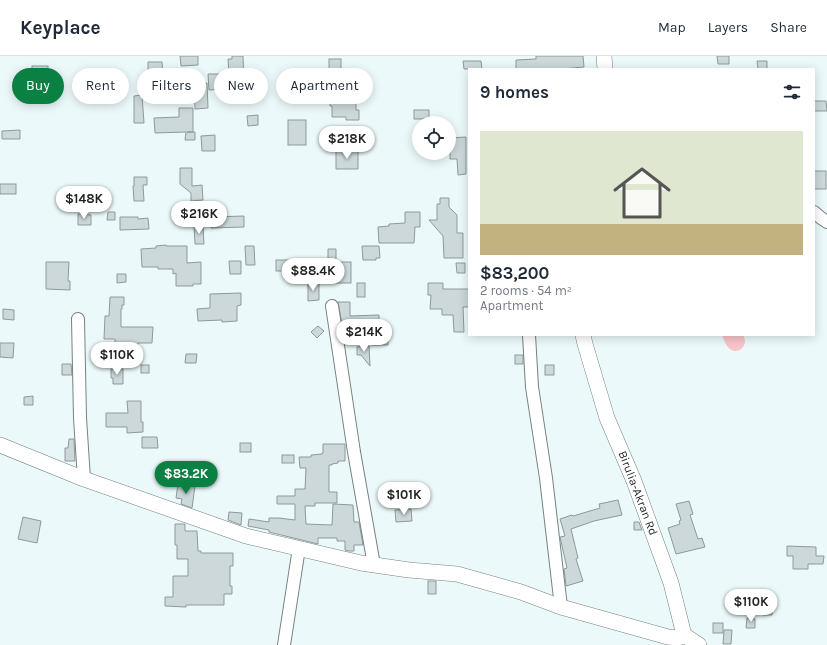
<!DOCTYPE html>
<html lang="en">
<head>
<meta charset="utf-8">
<style>
	:root { --surface:#fff; --page:#f2f2f3; --text:#1f2937; --muted:#747a83; --line:#e0e1e3; --accent:#0b8043 }
	body { margin:0; font-family:Karla,sans-serif; background:var(--page); color:var(--text); height:100vh; display:flex; flex-direction:column; font-size:15px; white-space:nowrap }
	* { box-sizing:border-box; margin:0 }
	p { font-size:13px; color:var(--muted) }
	.icon { flex:none; width:22px; height:22px; fill:none; stroke:currentColor; stroke-width:2; stroke-linecap:round; stroke-linejoin:round }
	.map { position:relative; flex:1; overflow:hidden }
	.sheet { position:absolute; left:468px; top:12px; width:347px; height:268px; display:flex; flex-direction:column; background:var(--surface); border-radius:0px; box-shadow:0 2px 10px #0003 }
	.sheet>* { flex:none }
	.hud { position:absolute; left:12px; top:12px; width:380px; height:36px; display:flex; gap:8px }
	.buttons { position:absolute; left:412px; top:60px; display:grid; gap:8px }
	.buttons a { display:grid; place-items:center; width:44px; height:44px; border-radius:50%; background:var(--surface); box-shadow:0 2px 10px #0003; font-size:20px }
	.price { position:absolute; translate:-50% -34px; padding:0 9px; border-radius:14px; background:#fff; color:#222; font-size:13px; line-height:26px; filter:drop-shadow(0 1px 2px #0008) }
	.price::after { content:''; position:absolute; left:50%; top:24px; width:12px; height:9px; margin-left:-6px; background:inherit; clip-path:polygon(0 0,100% 0,50% 100%) }
	.price.current { background:var(--accent); color:#fff }
	ul { padding:0; list-style:none }
	li { display:grid; align-content:center; gap:8px; height:212px; padding:0 12px }
	li span { display:grid; place-items:center; height:124px; border-radius:0px; color:#555 }
	li>.icon { margin-inline-start:auto }
	span .icon { width:72px; height:72px; fill:#fffc; stroke-width:1 }
	li b { font-size:17px }
	h2 { display:flex; justify-content:space-between; align-items:center; height:48px; padding:0 12px; font-size:17px }
	.tag { padding:0 14px; border-radius:18px; background:var(--surface); box-shadow:0 2px 10px #0003; font-size:14px; line-height:36px }
	.tag.current { background:var(--accent); color:#fff }
	header { display:flex; align-items:center; gap:24px; box-sizing:border-box; height:56px; padding:0 20px; background:var(--surface); border-bottom:1px solid var(--line) }
	header strong { font-size:19px }
	nav { display:flex; gap:22px; margin-inline-start:auto; font-size:14px }
	.map>svg:first-child { display:block }
	.water { fill:#f9c4c9 }
	.building { fill:#ccd8da; stroke:#8e999b }
	.lines { fill:none; stroke-linecap:round; stroke-linejoin:round }
	.minor-casing { stroke:#768182; stroke-width:14 }
	.tertiary-casing { stroke:#768182; stroke-width:16 }
	.minor { stroke:#fff; stroke-width:12 }
	.tertiary { stroke:#fff; stroke-width:15 }
	.labels { text-anchor:middle; dominant-baseline:central; stroke-width:3; stroke-linejoin:round; paint-order:stroke }
	.street-label { font-size:12px; fill:#212627; stroke:#fff }
</style>
</head>
<body>
<header>
<strong>Keyplace</strong>
<nav><a>Map</a><a>Layers</a><a>Share</a></nav>
</header>
<div class="map">
<svg width="827" height="589" viewBox="0 0 827 589">
	<rect width="100%" height="100%" fill="#ecf9fa"/>
	<path class="water" d="M722,279H744C744,281 745,284 745,286C744,293 737,298 730,293C726,290 724,284 722,279Z"/>
	<g class="building">
		<path d="M180,0H198V9L181,10Z"/>
		<path d="M232,0H243L244,27L226,28V33L209,34L208,18H229L228,3H232Z"/>
		<path d="M536,0H583L584,11L561,13H516V4L536,3Z"/>
		<path d="M717,0H729V8H718Z"/>
		<rect x="329" y="3" width="12" height="10"/>
		<path d="M463,5H481L482,13H464Z"/>
		<path d="M757,5H767V13H758Z"/>
		<path d="M148,6H162L163,20L148,21Z"/>
		<rect x="32" y="10" width="16" height="12"/>
		<path d="M207,27L208,52L195,53L194,28Z"/>
		<path d="M343,35H356V54H359V64H346V61H332V50H330V42H343Z"/>
		<path d="M142,39L144,67H134V40Z"/>
		<path d="M814,45H826L827,55H814Z"/>
		<path d="M179,52H193V76H187H195V84H185L186,76L155,77L154,62L179,61Z"/>
		<rect x="414" y="54" width="15" height="9"/>
		<path d="M258,59V69L248,70L247,60Z"/>
		<rect x="288" y="64" width="18" height="25"/>
		<path d="M20,74V83H2V75Z"/>
		<path d="M215,79V95H202L201,80Z"/>
		<path d="M466,81V118L458,119L457,103H450V82Z"/>
		<path d="M358,94V113H336V95Z"/>
		<path d="M180,112H192V130L202,129L203,144L191,145V137L180,128Z"/>
		<rect x="814" y="115" width="12" height="18"/>
		<path d="M134,121H147V129H143L144,145H134L133,130H134Z"/>
		<rect x="0" y="128" width="16" height="10"/>
		<rect x="86" y="133" width="8" height="9"/>
		<path d="M62,135H79V143L62,142Z"/>
		<path d="M440,142H449V151L457,159V177H463V202H444L443,180L429,164H437V148H440Z"/>
		<path d="M108,156H115V164H107Z"/>
		<path d="M405,156H420V171H415L414,187H379L378,171L389,170V168L405,167Z"/>
		<path d="M78,158L91,159V169H78Z"/>
		<path d="M244,160V171L211,172V161Z"/>
		<path d="M120,161H138V163L148,162L149,173L120,174Z"/>
		<path d="M194,170H203L204,188H195Z"/>
		<path d="M166,189V190H187V207L201,206V228H193V230H176V217L173,218V213H158V211H142L141,193L156,192V190Z"/>
		<path d="M245,190H254L255,209H246Z"/>
		<path d="M362,190H379L380,202H376V204H363Z"/>
		<path d="M328,193H336V203L328,204Z"/>
		<rect x="276" y="204" width="13" height="11"/>
		<path d="M229,205H241V218H230Z"/>
		<path d="M46,206H69L68,225H70V234L46,233Z"/>
		<rect x="329" y="206" width="22" height="21"/>
		<path d="M456,207H465V217H457Z"/>
		<path d="M117,218H126V226L117,227Z"/>
		<path d="M308,227H319V244L308,245Z"/>
		<rect x="357" y="227" width="8" height="14"/>
		<path d="M428,227H443V233H469V251H463L464,276H454L453,259H442V253H430L431,239H428Z"/>
		<path d="M241,237V249L237,250V265L222,266V264L198,265L197,253L210,252V238Z"/>
		<path d="M110,241H124V249H122V253H121V271H153L152,287H138L137,309H124V290L115,289V283H104L105,260H109Z"/>
		<path d="M338,246H350V260L379,259V270H352V273H343Z"/>
		<path d="M3,253L14,254V264L3,263Z"/>
		<path d="M318,270L324,275L317,282L311,276Z"/>
		<path d="M372,275H380V281H388V289H372Z"/>
		<path d="M0,287H14L13,302L0,301Z"/>
		<path d="M369,290L370,310L361,299H357V291Z"/>
		<path d="M186,298H197L196,307H185Z"/>
		<rect x="515" y="299" width="8" height="9"/>
		<path d="M62,308H71L72,319H62Z"/>
		<rect x="141" y="309" width="8" height="8"/>
		<rect x="545" y="309" width="9" height="10"/>
		<path d="M111,313H123V328H113V322H111Z"/>
		<path d="M33,340V349H24V341Z"/>
		<path d="M127,345H141V366H143V376L127,377V371H106V357H128Z"/>
		<path d="M142,381H157L158,392H142Z"/>
		<path d="M69,383H74L75,405H65V392H68Z"/>
		<rect x="240" y="387" width="11" height="9"/>
		<path d="M323,388H345V405H338V407L332,408V409H329V436H337V447H315V450H305L306,468L332,469L333,448L353,449L354,466H359L363,489H354V495H348L345,494V485H337V482H318V488L269,476V474L248,470L249,463L269,466V462H279L295,464V448H277V440H295V433H305L306,412H300L299,401H311V399L322,398V397H323Z"/>
		<rect x="282" y="399" width="12" height="8"/>
		<path d="M178,428L195,430L192,452L181,448L182,443L176,442Z"/>
		<path d="M618,444L622,459L594,465L571,473L578,502L576,503L583,525L566,530L564,513L567,512L560,481L565,480L560,463L572,459L573,460L600,452L599,448Z"/>
		<path d="M689,445L693,458L690,459L698,483L702,482L705,491L676,498L668,472L680,468L679,465L681,464L676,448Z"/>
		<path d="M411,453L412,465L396,466L395,454Z"/>
		<path d="M229,456L242,457L241,469L228,464Z"/>
		<path d="M23,461L41,465L37,487L18,483Z"/>
		<path d="M634,466H639L642,474H634Z"/>
		<path d="M175,468H185V475H197L198,495H201V497H233V510H230V530H232V538H224V549H186V551L165,550V541H173V520H188V503H177V489H175Z"/>
		<path d="M787,490L816,491V500H824L823,508H808V513H793V500H787Z"/>
		<rect x="428" y="525" width="8" height="13"/>
		<path d="M763,548H773L772,559H763Z"/>
		<path d="M747,562L755,563V572H746Z"/>
		<rect x="713" y="567" width="10" height="10"/>
		<path d="M724,574H732L731,588H723Z"/>
	</g>
	<g class="lines">
		<defs>
			<g id="minor">
				<path d="M814,156L821,162L827,166"/>
				<path d="M332,250L354,396L374,509"/>
				<path d="M78,263L80,362L84,423"/>
				<path d="M529,279L532,331L546,422L561,551"/>
				<path d="M284,589L299,492"/>
			</g>
			<g id="tertiary">
				<path d="M604,0L605,13"/>
				<path d="M583,279L585,288L607,362L634,425L671,527L684,579L699,589"/>
				<path d="M0,389L84,423L246,480L361,507L409,514L457,518L521,536L561,551L668,581L678,582L684,579"/>
			</g>
		</defs>
		<use href="#minor" class="minor-casing"/>
		<use href="#tertiary" class="tertiary-casing"/>
		<use href="#minor" class="minor"/>
		<use href="#tertiary" class="tertiary"/>
	</g>
	<g class="labels">
		<g class="street-label">
			<text transform="translate(638 437) rotate(69)">Birulia-Akran Rd</text>
		</g>
	</g>
</svg>
<div class="buttons">
<a><svg class="icon" aria-label="locate" viewBox="0 0 24 24"><circle cx="12" cy="12" r="6"/><path d="M12 2v4M12 18v4M2 12h4M18 12h4"/></svg></a>
</div>
<b class="price" style="left:347px;top:104px">$218K</b>
<b class="price" style="left:84px;top:164px">$148K</b>
<b class="price" style="left:199px;top:179px">$216K</b>
<b class="price" style="left:313px;top:236px">$88.4K</b>
<b class="price" style="left:364px;top:297px">$214K</b>
<b class="price" style="left:117px;top:320px">$110K</b>
<b class="price current" style="left:186px;top:439px">$83.2K</b>
<b class="price" style="left:404px;top:460px">$101K</b>
<b class="price" style="left:751px;top:567px">$110K</b>
<div class="hud">
<a class="tag current">Buy</a>
<a class="tag">Rent</a>
<a class="tag">Filters</a>
<a class="tag">New</a>
<a class="tag">Apartment</a>
</div>
<section class="sheet">
<h2>9 homes<svg class="icon" aria-label="filters" viewBox="0 0 24 24"><path d="M4 7h16M4 17h16"/><circle cx="9" cy="7" r="2"/><circle cx="15" cy="17" r="2"/></svg></h2>
<ul>
<li><span style="background:linear-gradient(#dfe7d0 75%,#c2b280 0)"><svg class="icon" aria-label="home" viewBox="0 0 24 24"><path d="M3 11l9-7 9 7M6 9v11h12V9"/></svg></span><div><b>$83,200</b><p>2 rooms · 54 m²</p><p>Apartment</p></div></li>
</ul>
</section>
</div>
</body>
</html>
